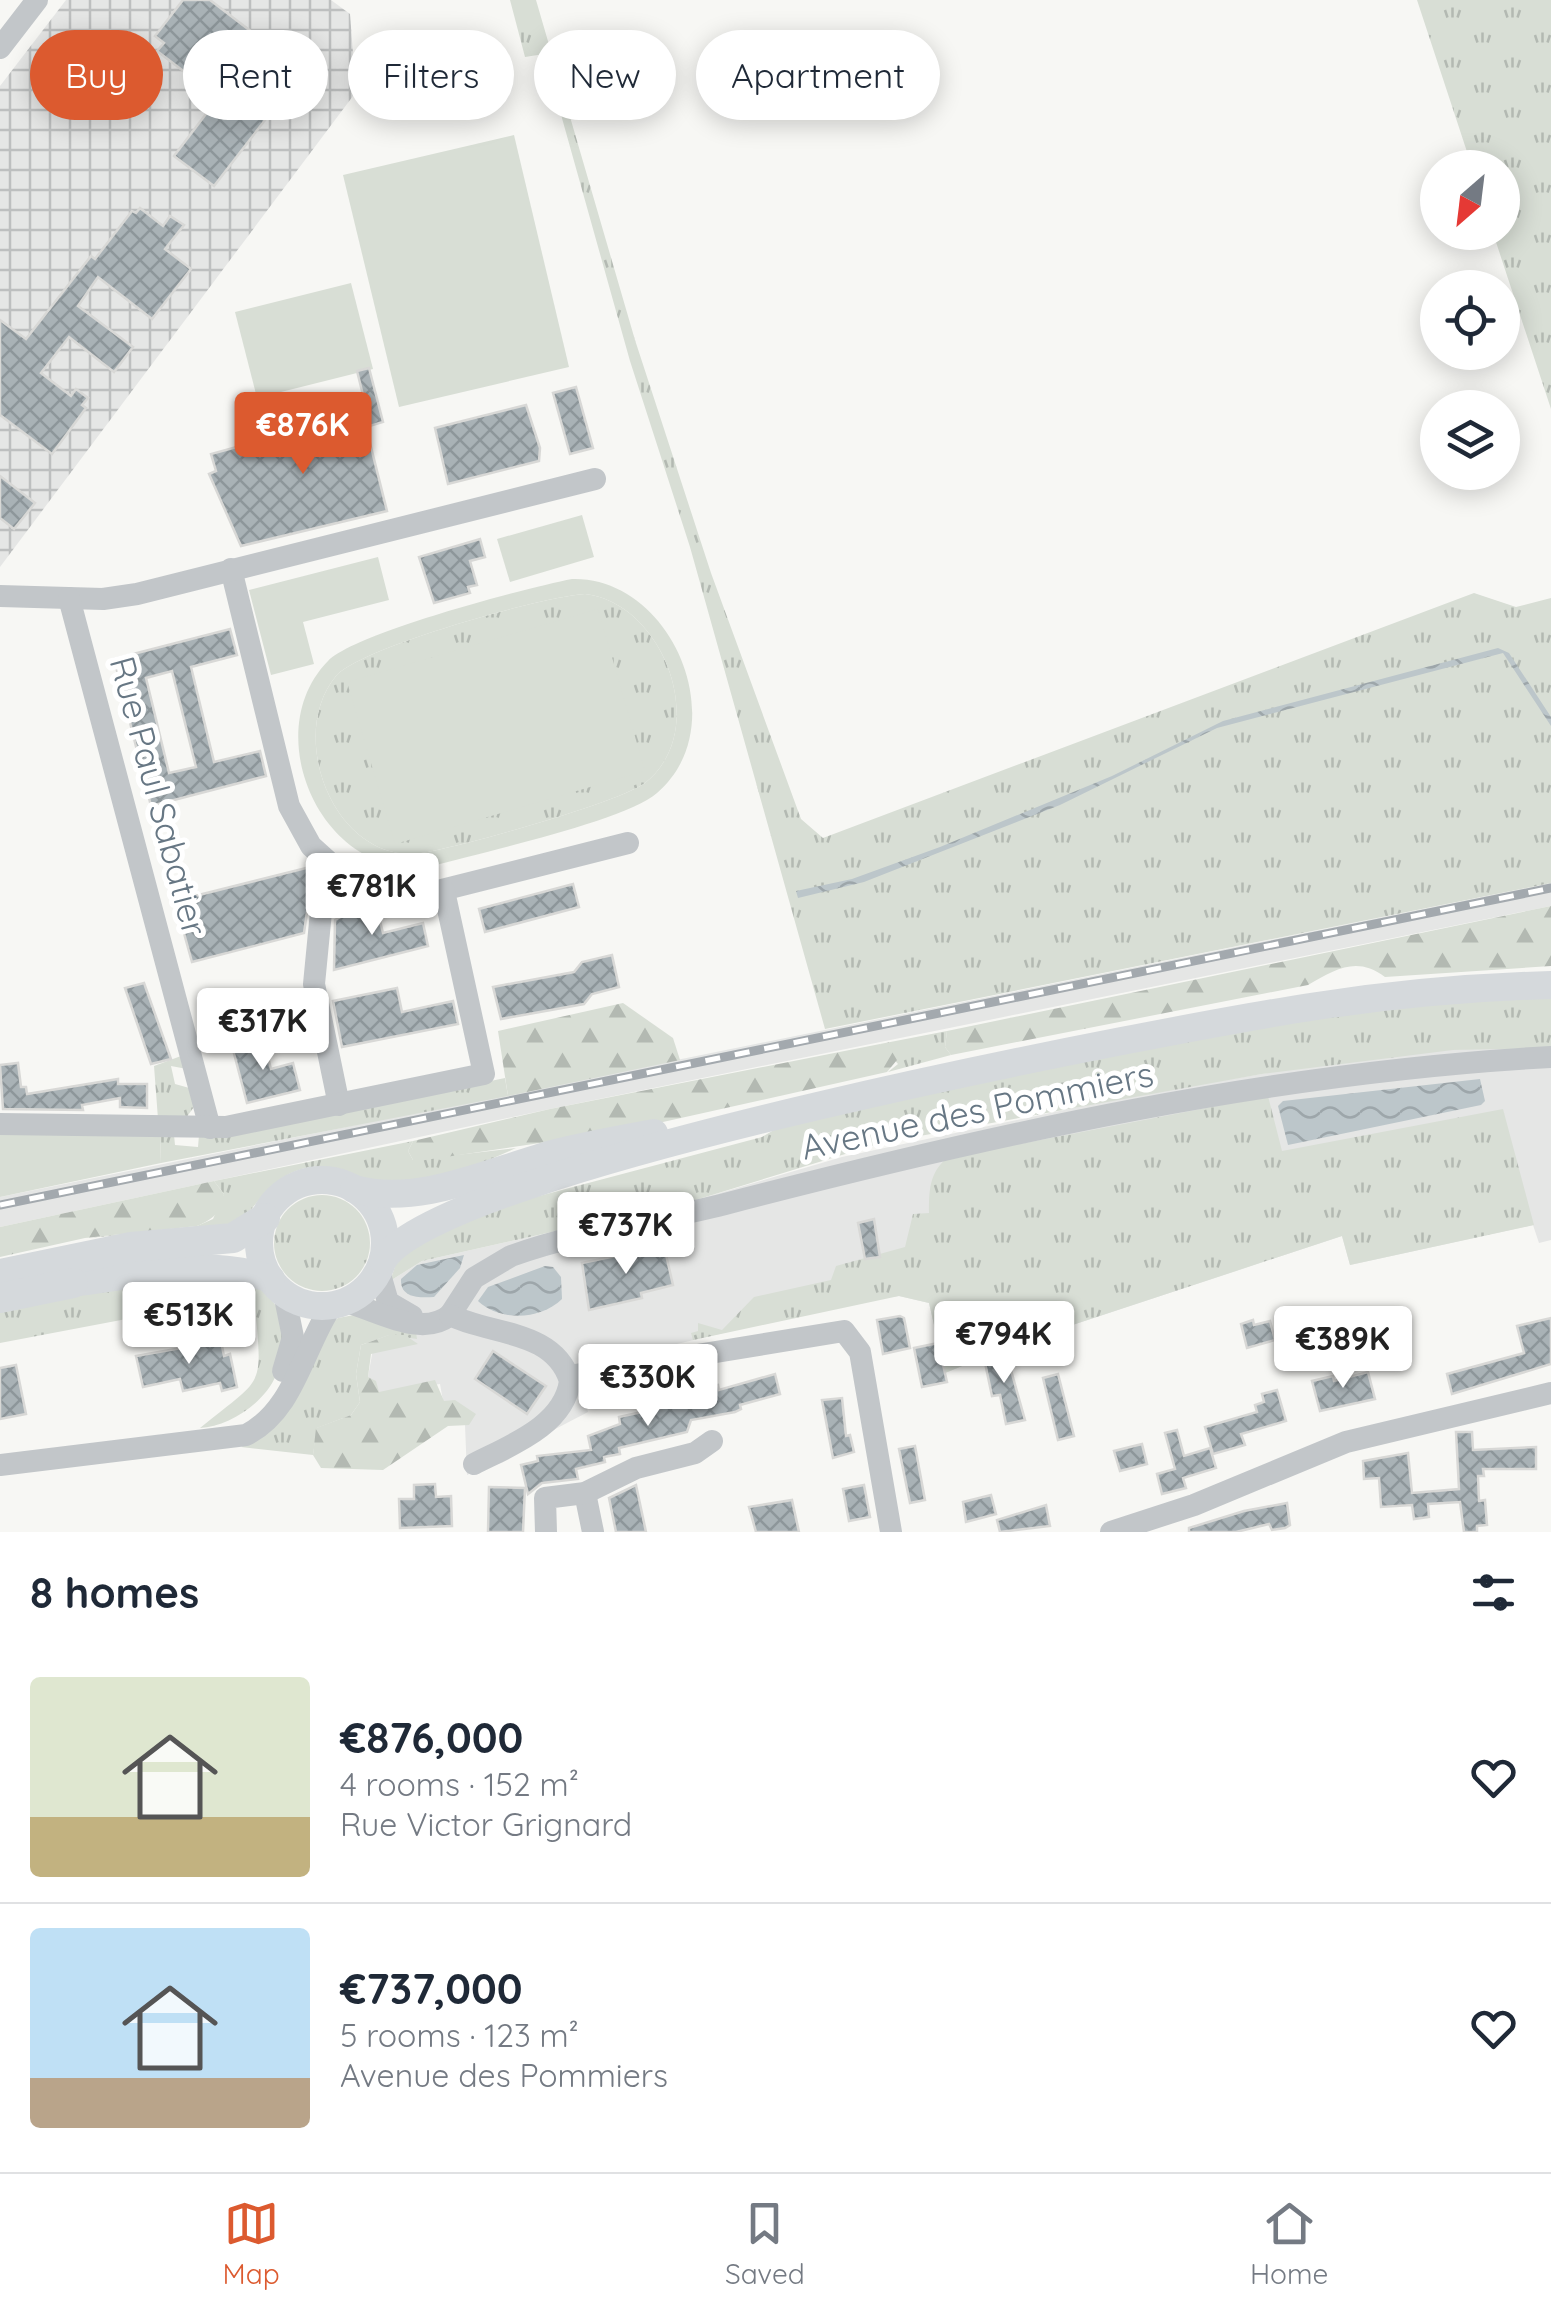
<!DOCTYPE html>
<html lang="en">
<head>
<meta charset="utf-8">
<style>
	:root { --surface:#fff; --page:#f2f2f3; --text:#1f2937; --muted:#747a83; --line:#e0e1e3; --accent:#dc5a2f }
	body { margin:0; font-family:Quicksand,sans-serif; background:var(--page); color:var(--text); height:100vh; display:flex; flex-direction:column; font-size:38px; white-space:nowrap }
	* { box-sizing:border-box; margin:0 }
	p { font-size:32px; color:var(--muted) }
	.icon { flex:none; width:55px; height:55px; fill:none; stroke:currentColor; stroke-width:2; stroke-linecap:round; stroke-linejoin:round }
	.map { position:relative; height:1532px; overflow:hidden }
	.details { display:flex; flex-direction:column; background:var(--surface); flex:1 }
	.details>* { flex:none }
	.hud { position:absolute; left:30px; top:30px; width:1000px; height:90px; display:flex; gap:20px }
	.needle { width:65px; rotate:208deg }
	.fabs { position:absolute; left:1420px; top:150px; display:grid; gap:20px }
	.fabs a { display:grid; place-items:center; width:100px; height:100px; border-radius:50%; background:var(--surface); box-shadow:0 5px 25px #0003; font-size:50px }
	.price { position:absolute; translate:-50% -85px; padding:0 22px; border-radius:10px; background:#fff; color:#222; font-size:32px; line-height:65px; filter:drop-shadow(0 2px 5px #0008) }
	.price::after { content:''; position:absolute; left:50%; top:60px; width:30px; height:22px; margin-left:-15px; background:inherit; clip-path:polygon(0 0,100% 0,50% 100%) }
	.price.active { background:var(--accent); color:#fff }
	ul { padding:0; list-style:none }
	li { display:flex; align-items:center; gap:30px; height:250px; padding:0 30px }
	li+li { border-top:2px solid var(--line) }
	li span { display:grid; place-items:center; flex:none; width:280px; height:200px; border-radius:10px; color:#555 }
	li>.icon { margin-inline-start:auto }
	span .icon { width:120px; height:120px; fill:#fffc; stroke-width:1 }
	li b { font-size:42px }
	h2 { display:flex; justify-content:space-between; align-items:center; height:120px; padding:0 30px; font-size:42px }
	.tag { padding:0 35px; border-radius:45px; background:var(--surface); box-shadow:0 5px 25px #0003; font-size:35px; line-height:90px }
	.tag.active { background:var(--accent); color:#fff }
	.menu { display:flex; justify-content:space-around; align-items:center; height:140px; border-top:2px solid var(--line); background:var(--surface); font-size:28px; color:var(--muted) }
	.menu a { display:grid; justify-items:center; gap:5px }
	.menu .active { color:var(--accent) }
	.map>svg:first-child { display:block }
	.built { fill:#e5e6e5 }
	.industrial { fill:url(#industrial-grid) }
	.grass { fill:url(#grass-tufts) }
	.forest { fill:url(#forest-firs) }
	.garden { fill:#d8ded5; fill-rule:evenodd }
	.water { fill:url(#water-waves) }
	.building { fill:url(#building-cross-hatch); stroke:#d8d8d6; stroke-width:2.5; fill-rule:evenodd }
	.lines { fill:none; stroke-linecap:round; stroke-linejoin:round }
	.minor { stroke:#c2c6c9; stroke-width:22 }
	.major { stroke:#d5d9dc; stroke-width:28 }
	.highway { stroke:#d5d9dc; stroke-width:30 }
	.rail-casing { stroke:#a3a9ae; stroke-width:9 }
	.rail { stroke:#fff; stroke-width:5; stroke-dasharray:15; stroke-linecap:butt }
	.labels { text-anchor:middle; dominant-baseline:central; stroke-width:10; stroke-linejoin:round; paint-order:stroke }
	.street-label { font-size:35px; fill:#677784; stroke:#fff }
</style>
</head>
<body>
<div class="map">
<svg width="1551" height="1532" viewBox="0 0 1551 1532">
	<defs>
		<pattern id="industrial-grid" width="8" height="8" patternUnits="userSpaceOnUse" patternTransform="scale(2.5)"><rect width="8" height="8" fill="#e5e6e5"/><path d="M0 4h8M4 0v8" fill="none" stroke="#bdbfbf"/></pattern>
		<pattern id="grass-tufts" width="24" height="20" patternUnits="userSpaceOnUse" patternTransform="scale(2.5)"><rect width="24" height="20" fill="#d8ded5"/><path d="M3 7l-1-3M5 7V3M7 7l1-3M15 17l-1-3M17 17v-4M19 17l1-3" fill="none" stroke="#b3b9b2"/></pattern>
		<pattern id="forest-firs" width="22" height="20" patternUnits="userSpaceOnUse" patternTransform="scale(2.5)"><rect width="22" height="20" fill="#d8ded5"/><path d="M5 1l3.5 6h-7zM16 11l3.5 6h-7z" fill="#b3b9b2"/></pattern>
		<pattern id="water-waves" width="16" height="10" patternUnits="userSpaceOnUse" patternTransform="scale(2.5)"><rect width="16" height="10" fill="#bcc6ca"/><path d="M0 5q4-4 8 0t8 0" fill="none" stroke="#9da6aa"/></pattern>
		<pattern id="building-cross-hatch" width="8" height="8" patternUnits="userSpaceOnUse" patternTransform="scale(2.5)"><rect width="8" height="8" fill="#a9b2b6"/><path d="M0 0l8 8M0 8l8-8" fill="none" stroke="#8d969a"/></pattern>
	</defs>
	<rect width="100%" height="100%" fill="#f7f7f4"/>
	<g class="built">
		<path d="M1551,883V906L550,1109L0,1227V1197Z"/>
		<path d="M1551,1044V1240L1539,1243L1533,1225L1350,1265L1342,1236L1021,1342L945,1373L929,1303L899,1296L858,1301L576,1368L588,1412L467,1475L465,1425H469L443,1401L440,1384L379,1393L368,1377L383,1293L390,1281L422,1261L699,1199L842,1157L1130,1096L1380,1054Z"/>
	</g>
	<path class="industrial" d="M66,0H331L350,14L356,92L0,567V86Z"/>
	<g class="grass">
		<path d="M510,0H536L635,340L711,573L801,819L823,838L1474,593L1516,607L1551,598V883L825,1029L690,547L630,361L544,54L525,57Z"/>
		<path d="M1417,0H1551V409L1493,233L1502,232V168L1472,167Z"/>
		<path d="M585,594C664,603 712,730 645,783C620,802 458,848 421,853C336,865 285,737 336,676C359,648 544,596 585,594Z"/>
		<path d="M1551,995V1048L1453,1050L1262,1074L881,1143L699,1199L422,1261L390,1281L400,1252L486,1210L762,1137L779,1127C1033,1065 1289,1007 1551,995Z"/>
		<path d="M947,1031L945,1047L951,1055L888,1072L898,1064L880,1044Z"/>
		<path d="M181,1056L187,1069L171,1066L175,1084L193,1089L196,1104L186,1118L158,1119L154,1066Z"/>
		<path d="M505,1078L508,1096L161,1163L160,1136L174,1135L175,1145L198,1147L199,1135L239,1133Z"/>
		<path d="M1268,1096L1282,1151L1503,1109L1534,1225L1350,1265L1342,1236L1021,1342L945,1373L929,1303L899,1296L693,1340L691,1333L698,1331V1323L722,1330L754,1297L831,1280L836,1266L905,1247L913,1214L929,1213C929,1191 929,1173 947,1158Z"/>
		<path d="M413,1141L408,1151L413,1160L516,1148C476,1167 428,1184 383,1188C353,1190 335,1151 289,1174C265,1186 254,1211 233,1227L85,1238L197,1226L213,1219L224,1194L214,1181Z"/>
		<circle cx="322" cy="1243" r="48"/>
		<path d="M213,1274L263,1289L287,1320C284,1337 283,1359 276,1375C265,1403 228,1427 200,1428C263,1376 263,1391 255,1307L237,1298L0,1343V1311L157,1277Z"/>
		<path d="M354,1315L416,1332L417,1339L389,1335L361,1345L356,1374L360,1402L351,1415L317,1428L313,1455L241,1447L263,1435L324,1328L338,1318Z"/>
	</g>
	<g class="forest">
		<path d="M1551,906V966L1385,977C1357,956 1336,969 1308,985L951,1055L945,1047L947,1031Z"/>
		<path d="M623,1003L673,1038L680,1060L508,1096L498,1031Z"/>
		<path d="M880,1044L902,1054L887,1072L627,1130L425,1160H413L408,1151L413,1141L550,1109Z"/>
		<path d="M214,1181L224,1194C221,1212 214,1219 197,1226L85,1238L0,1257V1227Z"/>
		<path d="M389,1335H405L418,1344L371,1354L368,1377L376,1381L379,1392L435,1380L444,1401L455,1400L476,1414L469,1425L448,1426L383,1470L321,1468L313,1455L316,1428L351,1415L360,1402L356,1374L361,1345Z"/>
	</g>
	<g class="garden">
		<path d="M514,135L569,367L399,407L343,175Z"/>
		<path d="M351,283L373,369L257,398L235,312Z"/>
		<path d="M582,515L594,557L510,582L497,539Z"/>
		<path d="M378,557L389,600L303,622L314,664L271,675L249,590Z"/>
		<path d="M572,579C671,576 736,725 657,793C625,821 482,852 433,866C324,885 256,734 328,661C355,633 526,588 572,579ZM585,594C664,603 712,730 645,783C620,802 458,848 421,853C336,865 285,737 336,676C359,648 544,596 585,594Z"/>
		<path d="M598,609L645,771L395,844L347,682Z"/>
		<path d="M0,1132L160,1136L161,1163L0,1197Z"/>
	</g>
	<g class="water">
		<path d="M1498,648L1509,653L1551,717V726L1503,653L1217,728L1060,805L864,882L798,898L796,891L852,879L940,847L1112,776L1223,721Z"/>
		<path d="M1480,1079L1485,1101L1481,1105L1288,1145L1278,1106L1283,1101Z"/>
		<path d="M464,1255L460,1268L434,1297C419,1298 400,1298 401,1279L417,1265Z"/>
		<path d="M545,1266L553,1267L561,1277L562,1299C540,1320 501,1322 478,1301L488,1287Z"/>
	</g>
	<g class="building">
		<path d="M183,0H210L303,71L214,186L174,156L225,89L192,65L186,73L157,51L164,43L155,36Z"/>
		<path d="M140,208L163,226L170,216L184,225L165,249L191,269L152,319L98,277L78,306L133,347L114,372L69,337L41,373L71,396L76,389L88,398L82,405L86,408L52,454L0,415V320L26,339L91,256L95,259L132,211L136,213Z"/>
		<path d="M369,368L383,422L366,427L387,511L241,546L209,474L216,471L211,454L367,411L357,371Z"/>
		<path d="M576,387L593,448L570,454L553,393Z"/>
		<path d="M526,405L540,448L539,461L448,484L435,428Z"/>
		<path d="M0,476L35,503L14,529L0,518Z"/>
		<path d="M480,539L485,557L470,561L477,585L468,587L470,593L434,603L419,557Z"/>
		<path d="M230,629L237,655L191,667L214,762L260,751L266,776L151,806L114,659ZM172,671L196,767L169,773L146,678Z"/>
		<path d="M310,867L317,896L308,905L304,933L192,962L175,901Z"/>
		<path d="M573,884L579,907L485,932L479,909Z"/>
		<path d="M368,902L376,905L383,933L423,923L428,946L334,970L335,920Z"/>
		<path d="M612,955L619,987L592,994L584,1004L501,1019L493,987L574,972L582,962Z"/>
		<path d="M144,983L171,1059L151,1064L125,988Z"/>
		<path d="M397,988L402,1012L453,1001L458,1024L342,1047L333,1001Z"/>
		<path d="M263,1038L271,1069L293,1063L300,1090L247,1103L232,1046Z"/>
		<path d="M18,1063L21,1087H26L27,1094L118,1079V1084H147V1108L120,1107V1098L82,1105L83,1110L3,1109L0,1065Z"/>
		<path d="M874,1219L880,1257L865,1259L858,1223Z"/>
		<path d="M664,1246L673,1285L641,1293L642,1298L589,1310L582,1263Z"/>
		<path d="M900,1316L904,1318L910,1348L883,1354L877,1320Z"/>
		<path d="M1551,1318V1364L1452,1394L1447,1374L1524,1353L1517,1326Z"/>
		<path d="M1253,1320L1254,1325L1270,1321L1275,1340L1247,1348L1241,1324Z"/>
		<path d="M221,1341L224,1356L230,1354L237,1387L222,1391L220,1383L183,1391L180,1379L143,1387L136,1356Z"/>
		<path d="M938,1343L947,1382L922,1387L914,1348Z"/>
		<path d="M1005,1349L1025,1420L1006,1424L1000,1395L992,1396L984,1358Z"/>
		<path d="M493,1351L546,1386L527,1414L475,1379Z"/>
		<path d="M16,1365L26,1414L0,1419V1368Z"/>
		<path d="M1368,1372L1375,1399L1320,1411L1312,1381L1333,1376L1334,1381Z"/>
		<path d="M775,1374L780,1394L740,1405L741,1409L735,1412L691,1420L687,1432L619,1448L620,1454L604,1457L605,1462L576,1469L578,1479L542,1483L528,1494L521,1465L538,1461L537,1456L591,1450L588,1436L620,1424L619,1417L687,1402L684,1392L718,1385L719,1390Z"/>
		<path d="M1058,1374L1074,1436L1058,1440L1043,1378Z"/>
		<path d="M1277,1390L1286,1421L1241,1434L1245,1445L1213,1454L1205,1427L1257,1412L1255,1405L1264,1402L1262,1394Z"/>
		<path d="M842,1398L846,1436L850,1435L854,1452L833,1458L822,1400Z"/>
		<path d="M1177,1430L1184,1456L1210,1448L1216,1468L1183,1478L1186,1488L1162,1494L1157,1474L1175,1469L1165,1433Z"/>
		<path d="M1456,1432H1472L1473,1450L1536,1447V1469H1483L1484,1476H1478L1479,1501L1485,1500L1487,1525L1477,1526V1532H1464L1460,1502L1428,1504L1429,1517L1414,1519L1412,1505L1381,1507L1379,1478L1364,1479L1363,1461L1408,1453L1412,1493L1459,1489Z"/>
		<path d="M1142,1444L1147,1464L1120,1471L1114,1451Z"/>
		<path d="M915,1446L925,1500L910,1503L899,1449Z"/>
		<path d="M435,1484L436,1497L451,1496L452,1526L400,1528L399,1499H414V1485Z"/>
		<path d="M636,1485L646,1532H616L609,1498Z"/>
		<path d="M864,1485L870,1517L849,1521L843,1489Z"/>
		<path d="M489,1487L525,1488L523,1532H488Z"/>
		<path d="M991,1495L996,1514L966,1522L963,1502Z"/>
		<path d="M792,1500L799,1532H756L749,1507Z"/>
		<path d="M1287,1503L1290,1525L1285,1528L1272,1530L1269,1524L1236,1532H1189V1528L1244,1511Z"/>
		<path d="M1046,1505L1050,1526L1000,1532L997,1520Z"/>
	</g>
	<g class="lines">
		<g class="minor">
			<path d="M0,48L37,0"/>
			<path d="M231,569L289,806L311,846L342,874L381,891L426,894L628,843"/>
			<path d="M0,596L103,599L137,594L595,479"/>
			<path d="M69,598L210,1128"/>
			<path d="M339,1105L314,984L321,912L361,884"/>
			<path d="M0,1124L226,1127L484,1074L444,891"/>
			<path d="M379,1271L388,1302L412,1316"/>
			<path d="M345,1302C376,1309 421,1339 450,1315"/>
			<path d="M450,1315L474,1278L511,1256C580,1231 654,1222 725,1204C994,1134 1272,1072 1551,1057"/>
			<path d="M450,1315C489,1335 554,1329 570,1381C564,1426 509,1446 474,1464"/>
			<path d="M283,1371L293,1337L284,1293"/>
			<path d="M569,1376L844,1331L860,1352L891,1532"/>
			<path d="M0,1465L246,1435C295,1410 303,1348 332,1305"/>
			<path d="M585,1493L593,1532"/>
			<path d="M546,1532L545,1498L585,1493L636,1468L695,1453L712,1441"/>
			<path d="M1111,1532L1194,1505L1346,1442L1551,1393"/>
		</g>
		<g class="major">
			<circle cx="322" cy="1243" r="63"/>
			<path d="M354,1189C420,1207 492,1170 556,1153C588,1145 621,1139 654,1133"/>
			<path d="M383,1260C440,1166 1178,1027 1317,1006C1395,994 1473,987 1551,985"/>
			<path d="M73,1283C137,1275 208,1257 271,1279"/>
		</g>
		<g class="highway">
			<path d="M0,1274L131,1247L233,1238L265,1218"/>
			<path d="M0,1298L73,1283"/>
		</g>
		<defs>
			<path id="rail" d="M0,1205L1551,888"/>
		</defs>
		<use href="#rail" class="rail-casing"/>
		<use href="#rail" class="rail"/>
	</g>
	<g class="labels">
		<g class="street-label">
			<text transform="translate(159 796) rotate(75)">Rue Paul Sabatier</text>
			<text transform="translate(977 1110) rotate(-12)">Avenue des Pommiers</text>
		</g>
	</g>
</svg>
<div class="fabs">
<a><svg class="needle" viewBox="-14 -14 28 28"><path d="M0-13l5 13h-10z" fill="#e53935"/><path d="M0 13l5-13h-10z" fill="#747a83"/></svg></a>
<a><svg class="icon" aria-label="locate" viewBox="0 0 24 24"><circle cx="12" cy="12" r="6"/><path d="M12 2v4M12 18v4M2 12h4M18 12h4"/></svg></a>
<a><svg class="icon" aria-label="layers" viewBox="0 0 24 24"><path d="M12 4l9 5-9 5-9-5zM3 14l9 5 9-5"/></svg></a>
</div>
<b class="price active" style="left:303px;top:477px">€876K</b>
<b class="price" style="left:372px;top:938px">€781K</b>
<b class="price" style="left:263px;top:1073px">€317K</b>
<b class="price" style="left:626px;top:1277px">€737K</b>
<b class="price" style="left:189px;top:1367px">€513K</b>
<b class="price" style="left:1004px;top:1386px">€794K</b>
<b class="price" style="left:1343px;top:1391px">€389K</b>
<b class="price" style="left:648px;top:1429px">€330K</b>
<div class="hud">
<a class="tag active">Buy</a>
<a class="tag">Rent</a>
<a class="tag">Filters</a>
<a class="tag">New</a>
<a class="tag">Apartment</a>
</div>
</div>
<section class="details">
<h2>8 homes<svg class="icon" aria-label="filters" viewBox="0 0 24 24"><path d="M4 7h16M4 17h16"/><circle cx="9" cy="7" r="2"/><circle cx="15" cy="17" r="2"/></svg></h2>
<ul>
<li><span style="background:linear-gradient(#dfe7d0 70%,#c2b280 0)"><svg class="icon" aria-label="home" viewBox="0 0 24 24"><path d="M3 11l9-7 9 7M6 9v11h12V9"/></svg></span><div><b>€876,000</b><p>4 rooms · 152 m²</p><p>Rue Victor Grignard</p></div><svg class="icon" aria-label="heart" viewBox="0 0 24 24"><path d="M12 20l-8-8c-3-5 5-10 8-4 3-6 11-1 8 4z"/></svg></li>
<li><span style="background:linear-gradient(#bfe0f5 75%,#b9a48a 0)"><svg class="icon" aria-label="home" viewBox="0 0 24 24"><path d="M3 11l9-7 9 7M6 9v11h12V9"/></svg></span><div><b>€737,000</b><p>5 rooms · 123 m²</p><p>Avenue des Pommiers</p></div><svg class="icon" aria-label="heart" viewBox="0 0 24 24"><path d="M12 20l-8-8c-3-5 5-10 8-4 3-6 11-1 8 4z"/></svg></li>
</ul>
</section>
<nav class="menu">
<a class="active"><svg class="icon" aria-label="map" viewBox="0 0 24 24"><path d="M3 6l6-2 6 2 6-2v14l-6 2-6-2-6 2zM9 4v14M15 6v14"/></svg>Map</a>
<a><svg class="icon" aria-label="saved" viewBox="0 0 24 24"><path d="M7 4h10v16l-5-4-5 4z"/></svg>Saved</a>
<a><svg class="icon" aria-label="home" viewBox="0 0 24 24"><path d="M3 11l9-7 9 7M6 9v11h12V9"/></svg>Home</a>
</nav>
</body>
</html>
